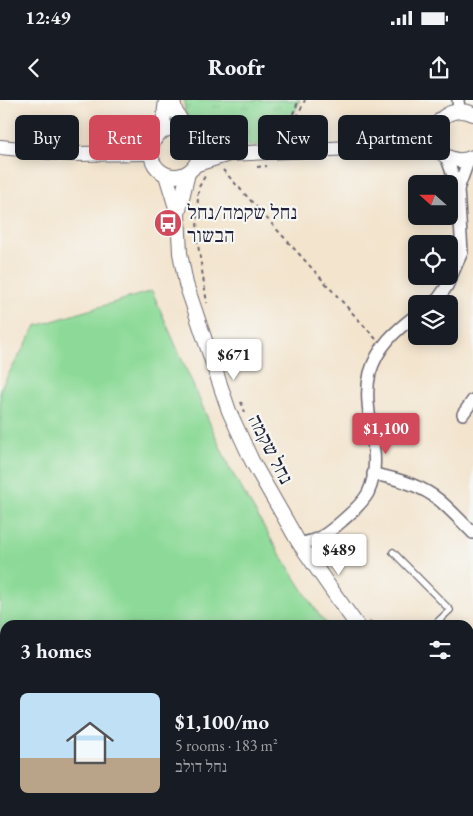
<!DOCTYPE html>
<html lang="en">
<head>
<meta charset="utf-8">
<style>
	:root { --surface:#171b24; --page:#242831; --text:#f1f3f6; --muted:#9ea1a6; --accent:#d1495b }
	body { margin:0; font-family:"EB Garamond","Frank Ruhl Libre",serif; background:var(--page); color:var(--text); height:100vh; display:flex; flex-direction:column; font-size:19px; white-space:nowrap }
	* { box-sizing:border-box; margin:0 }
	p { font-size:16px; color:var(--muted) }
	.icon { flex:none; width:28px; height:28px; fill:none; stroke:currentColor; stroke-width:2; stroke-linecap:round; stroke-linejoin:round }
	.map { position:relative; flex:1; overflow:hidden }
	.side { position:absolute; left:0px; top:520px; width:474px; height:196px; display:flex; flex-direction:column; background:var(--surface); border-radius:15px 15px 0 0; box-shadow:0 2px 12px #0003 }
	.side>* { flex:none }
	.banner { position:absolute; left:15px; top:15px; width:444px; height:45px; display:flex; gap:10px }
	.needle { width:32px; rotate:291deg }
	.tools { position:absolute; left:408px; top:75px; display:grid; gap:10px }
	.tools a { display:grid; place-items:center; width:50px; height:50px; border-radius:8px; background:var(--surface); box-shadow:0 2px 12px #0003; font-size:25px }
	.price { position:absolute; translate:-50% -42px; padding:0 11px; border-radius:5px; background:#fff; color:#222; font-size:16px; line-height:32px; filter:drop-shadow(0 1px 2px #0008) }
	.price::after { content:''; position:absolute; left:50%; top:30px; width:15px; height:11px; margin-left:-8px; background:inherit; clip-path:polygon(0 0,100% 0,50% 100%) }
	.price.active { background:var(--accent); color:#fff }
	ul { padding:0; list-style:none }
	li { display:flex; align-items:center; gap:15px; height:125px; padding:0 20px }
	li span { display:grid; place-items:center; flex:none; width:140px; height:100px; border-radius:8px; color:#555 }
	li>.icon { margin-inline-start:auto }
	span .icon { width:60px; height:60px; fill:#fffc; stroke-width:1 }
	li b { font-size:21px }
	h2 { display:flex; justify-content:space-between; align-items:center; height:60px; padding:0 20px; font-size:21px }
	.pill { padding:0 18px; border-radius:8px; background:var(--surface); box-shadow:0 2px 12px #0003; font-size:18px; line-height:45px }
	.pill.active { background:var(--accent); color:#fff }
	.status { display:flex; justify-content:space-between; align-items:center; height:35px; padding:0 25px; background:var(--surface); direction:ltr }
	.status svg { height:14px; fill:currentColor }
	header { display:flex; justify-content:space-between; align-items:center; height:65px; padding:0 20px; background:var(--surface); font-size:22px; font-weight:800 }
	.map>svg:first-child { display:block }
	.grass { fill:#8dda98; stroke:#587e6a }
	.park { fill:url(#park-tufts); stroke:#587e6a }
	.lines { fill:none; stroke-linecap:round; stroke-linejoin:round }
	.service-casing { stroke:#6b666e; stroke-width:8 }
	.minor-casing { stroke:#6b666e; stroke-width:14 }
	.tertiary-casing { stroke:#6b666e; stroke-width:16 }
	.path { stroke:#6b666e; stroke-width:2; stroke-dasharray:4 4; stroke-linecap:butt }
	.service { stroke:#fff; stroke-width:5.5 }
	.minor { stroke:#fff; stroke-width:11 }
	.tertiary { stroke:#fff; stroke-width:14 }
	.labels { text-anchor:middle; dominant-baseline:central; stroke-width:4.5; stroke-linejoin:round; paint-order:stroke }
	.poi-label { font-size:20px; fill:#22223b; stroke:#f6f6f2; text-anchor:start }
	.street-label { font-size:20px; fill:#22223b; stroke:#f6f6f2 }
</style>
</head>
<body>
<div class="status"><b>12:49</b><svg viewBox="0 0 49 12"><path d="M0 12V9h3v3zM5 12V6h3v6zM10 12V3h3v9zM15 12V0h3v12zM26 1h20v11H26zM47 4h2v5h-2z"/></svg></div>
<header><svg class="icon" aria-label="back" viewBox="0 0 24 24"><path d="M15 5l-7 7 7 7"/></svg>Roofr<svg class="icon" aria-label="share" viewBox="0 0 24 24"><path d="M12 15V3M7 8l5-5 5 5M5 13v7h14v-7"/></svg></header>
<div class="map">
<svg width="473" height="716" viewBox="0 0 473 716">
	<defs>
		<pattern id="park-tufts" width="24" height="20" patternUnits="userSpaceOnUse" patternTransform="scale(1.25)"><rect width="24" height="20" fill="#8dda98"/><path d="M3 7l-1-3M5 7V3M7 7l1-3M15 17l-1-3M17 17v-4M19 17l1-3" fill="none" stroke="#79bb84"/></pattern>
	</defs>
	<rect width="100%" height="100%" fill="#f6f6f2"/>
	<filter id="ink" filterUnits="userSpaceOnUse"><feTurbulence type="fractalNoise" baseFrequency=".02" numOctaves="2"/><feDisplacementMap in="SourceGraphic" scale="10" xChannelSelector="R" yChannelSelector="G"/><feConvolveMatrix kernelMatrix="1 2 1 2 8 2 1 2 1" color-interpolation-filters="sRGB"/></filter>
	<filter id="wash" filterUnits="userSpaceOnUse"><feTurbulence type="fractalNoise" baseFrequency=".0096" numOctaves="4" result="noise"/><feDisplacementMap in="SourceGraphic" scale="20" xChannelSelector="R" yChannelSelector="G"/><feGaussianBlur stdDeviation="1.12" result="paint"/><feColorMatrix in="noise" values="0 0 0 0 0 0 0 0 0 0 0 0 0 0 0 0 0 1.4 0 .05"/><feComposite in="paint" operator="in"/></filter>
	<g filter="url(#wash)">
		<rect width="100%" height="100%" fill="#f3e4cd"/>
		<g class="grass">
			<path d="M152,191L229,367L278,451L319,515L328,525H5V628L0,626V289L36,226Z"/>
			<path d="M469,674L473,679V716H95L91,711H469Z"/>
		</g>
		<path class="park" d="M184,0H300L281,45C267,45 251,47 238,45C213,40 183,30 184,0Z"/>
	</g>
	<g filter="url(#ink)">
		<g class="lines">
			<defs>
				<path id="service" d="M393,452L450,510L434,525"/>
				<g id="minor">
					<path d="M458,0L459,10"/>
					<path d="M458,89L469,59"/>
					<path d="M431,204L438,199L447,186L462,152L458,89L446,56"/>
					<path d="M463,314L473,300"/>
					<path d="M373,374C395,378 421,385 439,400C451,410 462,422 473,433"/>
					<path d="M299,443C318,442 328,433 342,421C351,413 362,404 368,393C386,356 360,312 370,273C378,246 395,231 416,215"/>
					<path d="M469,631L473,627"/>
				</g>
				<g id="tertiary">
					<path d="M173,0L175,10L186,30"/>
					<path d="M473,14C456,6 433,16 435,38C437,57 457,65 473,57"/>
					<circle cx="175" cy="52" r="24"/>
					<path d="M162,32L166,0"/>
					<path d="M196,39L229,54"/>
					<path d="M0,47L73,54L151,53"/>
					<path d="M197,64L229,54L351,48L435,37"/>
					<path d="M188,73L178,114L180,153L186,184L229,311L252,361L299,443L338,499L357,525"/>
					<path d="M166,75L177,111"/>
					<path d="M469,645L473,649"/>
				</g>
			</defs>
			<use href="#service" class="service-casing"/>
			<use href="#minor" class="minor-casing"/>
			<use href="#tertiary" class="tertiary-casing"/>
			<g class="path">
				<path d="M283,36L299,0"/>
				<path d="M276,38L291,33"/>
				<path d="M287,39L305,0"/>
				<path d="M257,67L267,66"/>
				<path d="M223,70L376,239"/>
				<path d="M199,87L205,76"/>
				<path d="M198,91L197,138L207,203"/>
				<path d="M241,302L245,312"/>
				<path d="M370,521L373,525"/>
			</g>
			<use href="#service" class="service"/>
			<use href="#minor" class="minor"/>
			<use href="#tertiary" class="tertiary"/>
		</g>
	</g>
	<defs>
		<symbol id="bus-disc" viewBox="-11 -11 22 22"><circle r="9.5" fill="#d1495b" stroke="#f6f6f2"/><path d="M-5-6H5V4H4V6H2V4H-2V6H-4V4H-5ZM-3.5-4V0h7V-4ZM-3.5 1.2v1.5H-2V1.2ZM2 1.2v1.5H3.5V1.2Z" fill="#fff"/></symbol>
	</defs>
	<g fill-rule="evenodd">
		<use href="#bus-disc" x="152" y="107" width="32" height="32"/>
	</g>
	<g class="labels">
		<g class="poi-label">
			<text x="187" y="112">נחל שקמה/נחל<tspan x="187" dy="23">הבשור</tspan></text>
		</g>
		<g class="street-label">
			<text transform="translate(271 349) rotate(63)">נחל שקמה</text>
		</g>
	</g>
</svg>
<div class="tools">
<a><svg class="needle" viewBox="-14 -14 28 28"><path d="M0-13l5 13h-10z" fill="#e53935"/><path d="M0 13l5-13h-10z" fill="#9ea1a6"/></svg></a>
<a><svg class="icon" aria-label="locate" viewBox="0 0 24 24"><circle cx="12" cy="12" r="6"/><path d="M12 2v4M12 18v4M2 12h4M18 12h4"/></svg></a>
<a><svg class="icon" aria-label="layers" viewBox="0 0 24 24"><path d="M12 4l9 5-9 5-9-5zM3 14l9 5 9-5"/></svg></a>
</div>
<b class="price" style="left:234px;top:281px">$671</b>
<b class="price active" style="left:386px;top:355px">$1,100</b>
<b class="price" style="left:339px;top:476px">$489</b>
<div class="banner">
<a class="pill">Buy</a>
<a class="pill active">Rent</a>
<a class="pill">Filters</a>
<a class="pill">New</a>
<a class="pill">Apartment</a>
</div>
<section class="side">
<h2>3 homes<svg class="icon" aria-label="filters" viewBox="0 0 24 24"><path d="M4 7h16M4 17h16"/><circle cx="9" cy="7" r="2"/><circle cx="15" cy="17" r="2"/></svg></h2>
<ul>
<li><span style="background:linear-gradient(#bfe0f5 65%,#b9a48a 0)"><svg class="icon" aria-label="home" viewBox="0 0 24 24"><path d="M3 11l9-7 9 7M6 9v11h12V9"/></svg></span><div><b>$1,100/mo</b><p>5 rooms · 183 m²</p><p>נחל דולב</p></div></li>
</ul>
</section>
</div>
</body>
</html>
